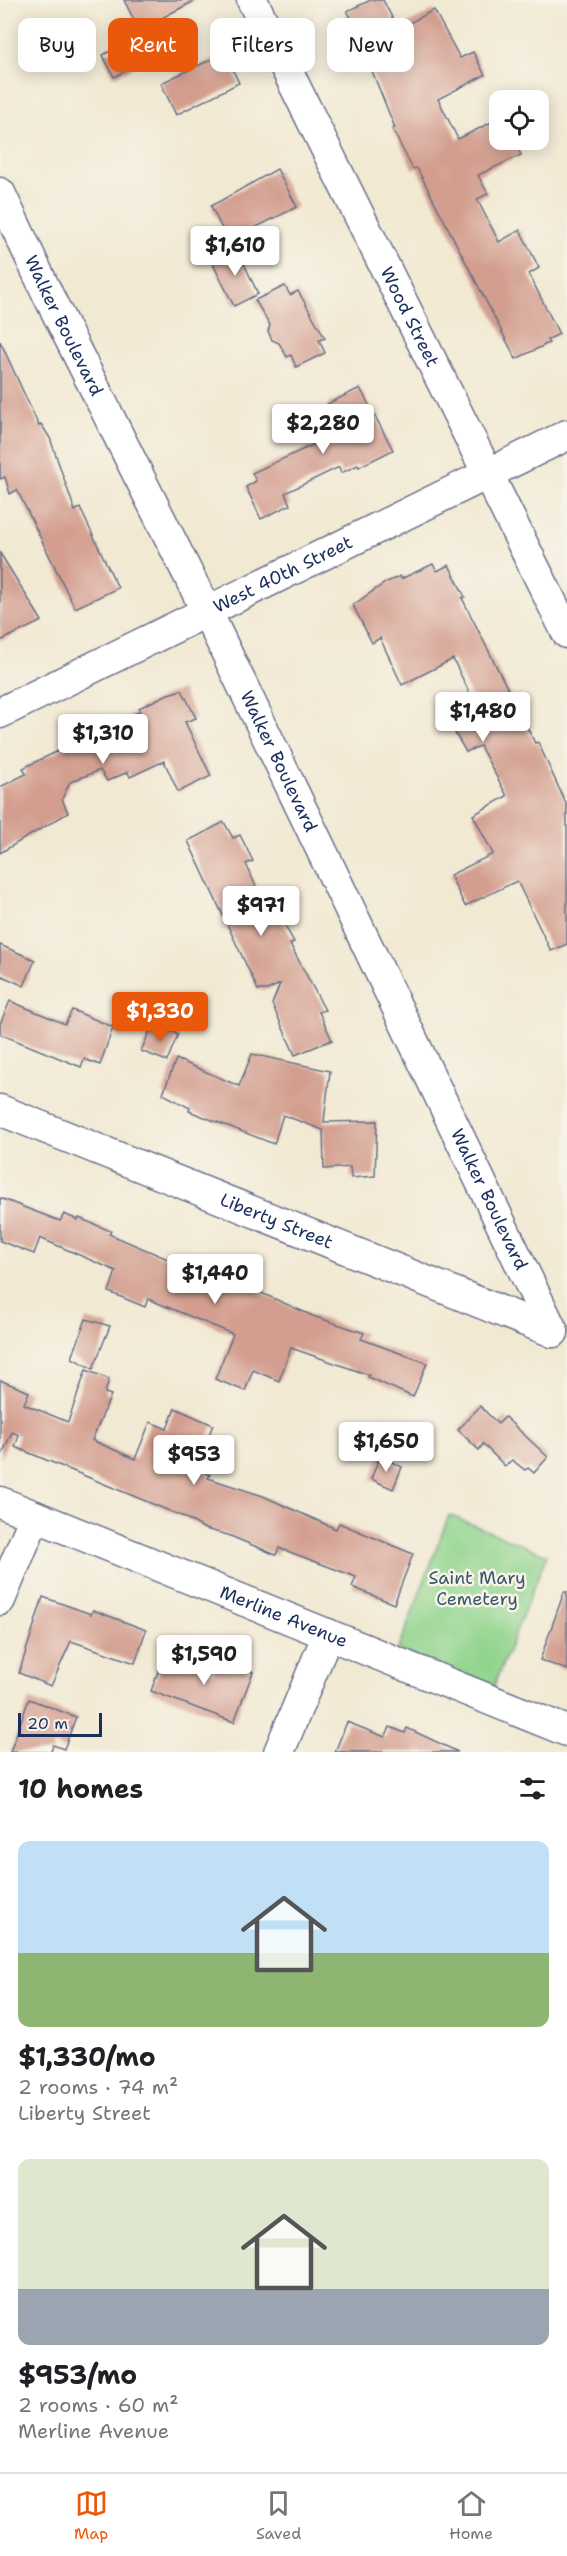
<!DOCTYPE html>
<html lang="en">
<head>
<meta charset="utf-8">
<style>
	:root { --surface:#fff; --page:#f6f6f6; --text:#202124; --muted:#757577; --line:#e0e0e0; --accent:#ea580c }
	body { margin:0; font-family:"Shantell Sans",sans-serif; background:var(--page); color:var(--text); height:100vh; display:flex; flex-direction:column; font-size:22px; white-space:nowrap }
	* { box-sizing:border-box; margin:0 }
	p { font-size:20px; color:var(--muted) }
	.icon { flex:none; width:33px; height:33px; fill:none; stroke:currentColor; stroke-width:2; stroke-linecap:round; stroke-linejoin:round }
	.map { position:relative; height:1752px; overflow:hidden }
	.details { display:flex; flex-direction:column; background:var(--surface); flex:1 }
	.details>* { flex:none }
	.hud { position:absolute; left:18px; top:18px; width:531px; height:54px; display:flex; gap:12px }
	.controls { position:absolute; left:489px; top:90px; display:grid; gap:12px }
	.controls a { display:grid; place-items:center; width:60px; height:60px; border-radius:12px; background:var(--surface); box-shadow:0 3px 15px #0003; font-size:30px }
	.scale { position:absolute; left:18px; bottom:15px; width:84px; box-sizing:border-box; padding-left:6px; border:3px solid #1b2f5e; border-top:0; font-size:16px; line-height:21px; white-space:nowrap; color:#1b2f5e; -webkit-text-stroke:4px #f7f3e8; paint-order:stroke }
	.price { position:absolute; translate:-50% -51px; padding:0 14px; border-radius:6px; background:#fff; color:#222; font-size:20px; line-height:39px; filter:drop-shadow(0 2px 3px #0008) }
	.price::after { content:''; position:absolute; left:50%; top:36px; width:18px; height:14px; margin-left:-9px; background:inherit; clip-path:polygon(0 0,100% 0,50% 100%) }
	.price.selected { background:var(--accent); color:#fff }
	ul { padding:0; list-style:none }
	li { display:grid; align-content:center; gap:12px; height:318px; padding:0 18px }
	li span { display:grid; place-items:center; height:186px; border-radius:12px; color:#555 }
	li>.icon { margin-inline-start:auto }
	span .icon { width:108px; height:108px; fill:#fffc; stroke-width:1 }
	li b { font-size:26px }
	h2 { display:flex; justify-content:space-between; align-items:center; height:72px; padding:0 18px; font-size:26px }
	.tag { padding:0 21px; border-radius:12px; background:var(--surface); box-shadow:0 3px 15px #0003; font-size:21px; line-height:54px }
	.tag.selected { background:var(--accent); color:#fff }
	.dock { display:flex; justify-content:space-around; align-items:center; height:84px; border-top:2px solid var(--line); background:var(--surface); font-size:16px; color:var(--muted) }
	.dock a { display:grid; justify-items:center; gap:3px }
	.dock .selected { color:var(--accent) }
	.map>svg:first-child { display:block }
	.green { fill:#90d48c; stroke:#568275; stroke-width:1.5 }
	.building { fill:#d39e8f }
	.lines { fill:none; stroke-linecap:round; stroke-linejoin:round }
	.street-casing { stroke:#667087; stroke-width:33 }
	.street { stroke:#fff; stroke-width:30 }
	.labels { text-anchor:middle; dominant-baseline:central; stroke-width:5; stroke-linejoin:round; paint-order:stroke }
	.street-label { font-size:18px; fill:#1b2f5e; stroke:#f7f3e8 }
	.park-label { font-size:18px; fill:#38586a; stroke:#f7f3e8 }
</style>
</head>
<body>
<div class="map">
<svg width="567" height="1752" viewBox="0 0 567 1752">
	<rect width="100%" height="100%" fill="#f7f3e8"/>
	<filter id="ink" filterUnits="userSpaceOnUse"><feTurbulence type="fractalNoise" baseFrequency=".0167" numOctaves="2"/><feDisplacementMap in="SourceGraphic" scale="12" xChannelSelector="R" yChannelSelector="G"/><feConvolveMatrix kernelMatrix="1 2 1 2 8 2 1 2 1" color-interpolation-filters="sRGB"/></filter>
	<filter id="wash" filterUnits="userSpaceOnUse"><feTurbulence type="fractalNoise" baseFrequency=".008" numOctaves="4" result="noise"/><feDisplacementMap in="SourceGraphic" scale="24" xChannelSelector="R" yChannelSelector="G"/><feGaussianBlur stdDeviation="1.35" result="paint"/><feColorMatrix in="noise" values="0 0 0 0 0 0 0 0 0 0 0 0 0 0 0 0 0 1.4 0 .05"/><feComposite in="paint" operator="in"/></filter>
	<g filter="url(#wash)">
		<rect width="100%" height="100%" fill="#f2e9d3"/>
		<path class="green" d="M449,1515L547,1555L493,1688L398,1650Z"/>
		<g id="blocks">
			<g class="building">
				<path d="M124,0H196L139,30Z"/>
				<path d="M371,0H383L398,29L434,10L460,58L473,52L485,75L438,99L458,139L500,118V140H513L521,155L478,175L488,194L477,199L499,242L520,230L539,268L529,274L559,334L547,340L549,343L516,359L417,168L413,169L392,129L395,128L372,71L359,47L354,23L347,11Z"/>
				<path d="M130,40L143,62L114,77L103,55Z"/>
				<path d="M225,53L239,83L176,115L161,83Z"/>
				<path d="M277,169L297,207L228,241L211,206Z"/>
				<path d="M237,248L258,294L234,306L211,260Z"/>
				<path d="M285,286L290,295L298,291L325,338L319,340L325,353L296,367L291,355L287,357L279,343L272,340L268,331L270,325L255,300Z"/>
				<path d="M0,341L39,426L41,424L50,438L75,511L80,508L118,588L75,608L17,490L10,494L5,477L0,479Z"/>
				<path d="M360,388L393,450L359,467L358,465L341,473L339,467L285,493L290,505L261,519L246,487L256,481L252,473L341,432L327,404Z"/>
				<path d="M0,553L42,621L0,641Z"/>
				<path d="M433,564L437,571L449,565L465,597L462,598L535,743L538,742L567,806V944L551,951L517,881L465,906L450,875L493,854L473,815L507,796L480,746L466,752L455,733L479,721L470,701L473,700L453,659L402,685L380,638L372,643L353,605L385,583L400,576L401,579Z"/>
				<path d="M182,690L196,718L185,722L211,776L178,792L164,761L130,777L128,772L107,781L100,770L70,782L62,799L68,813L0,853V787L26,774L23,768L140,711L139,708L168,694Z"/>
				<path d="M224,822L233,838L240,835L253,861L246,864L271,920L279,915L294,942L290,944L325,1010L319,1012L332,1040L295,1055L272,1004L280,984L267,990H258L188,841Z"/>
				<path d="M0,945L35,960L24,986L0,975Z"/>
				<path d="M10,1001L65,1024L72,1010L113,1027L100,1065L84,1059L81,1067L0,1034V1024Z"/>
				<path d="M153,1024L178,1034L167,1061L141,1051Z"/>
				<path d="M252,1054L330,1071L324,1122L377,1121L375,1176L351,1178L350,1167L324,1169L323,1130L283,1115L274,1144L189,1111L190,1108L163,1094L176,1059L239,1086Z"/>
				<path d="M0,1198L60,1221L64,1214L78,1220L79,1218L111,1231L109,1234L205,1275L208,1269L313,1316L364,1333L361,1339L427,1363L413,1397L368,1377L369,1375L291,1348L279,1381L253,1370L245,1391L215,1379L233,1334L148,1299L145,1307L109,1292L116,1271L40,1238L34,1254L0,1241Z"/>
				<path d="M86,1319L110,1326L93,1369L72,1358Z"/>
				<path d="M86,1370L109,1379L105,1393L111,1395L92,1440L135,1459L150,1422L167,1429L175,1408L213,1425L195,1468L210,1475L208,1478L263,1496L336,1529L339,1523L413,1554L394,1604L352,1587L356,1577L279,1548L276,1555L228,1535L205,1529L184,1517L15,1447L19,1435L12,1432L0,1459V1380L29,1392L24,1404L68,1422Z"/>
				<path d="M480,1406L498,1424L505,1417L548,1457L534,1473L528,1468L525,1470L512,1460L505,1466L483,1444L479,1450L458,1430Z"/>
				<path d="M380,1456L402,1467L393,1489L371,1479Z"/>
				<path d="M564,1592H567V1670L540,1660Z"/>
				<path d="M43,1597L91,1614L93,1610L146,1630L135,1663L71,1641L51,1686L19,1673Z"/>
				<path d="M164,1655L214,1673L219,1658L253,1672L234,1722L151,1691Z"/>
				<path d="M29,1699L76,1717L64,1749L53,1745L51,1752H10Z"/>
				<path d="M347,1722L385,1737L390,1727L405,1733L407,1728L458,1752H335Z"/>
			</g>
		</g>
	</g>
	<g filter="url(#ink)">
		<use href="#blocks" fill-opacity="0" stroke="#667087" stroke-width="1.5"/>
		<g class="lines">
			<defs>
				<g id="street">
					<path id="s1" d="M252,0L567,633"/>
					<path id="s2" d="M0,193L49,297L207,612L553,1332"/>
					<path id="s3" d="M0,713L567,435"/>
					<path id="s4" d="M0,1110L553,1332"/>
					<path id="s5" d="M0,1502L567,1731"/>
					<path d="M0,1600L35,1516"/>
					<path d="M279,1752L328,1634"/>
				</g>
			</defs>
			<use href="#street" class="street-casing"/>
			<use href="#street" class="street"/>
		</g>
	</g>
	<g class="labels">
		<g class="street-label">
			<text stroke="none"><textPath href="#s1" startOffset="354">Wood Street</textPath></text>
			<text stroke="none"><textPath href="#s2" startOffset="147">Walker Boulevard</textPath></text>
			<text stroke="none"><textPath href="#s3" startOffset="315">West 40th Street</textPath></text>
			<text stroke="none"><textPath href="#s2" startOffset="633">Walker Boulevard</textPath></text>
			<text stroke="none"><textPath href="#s2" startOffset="1119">Walker Boulevard</textPath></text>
			<text stroke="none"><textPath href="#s4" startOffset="298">Liberty Street</textPath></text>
			<text stroke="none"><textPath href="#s5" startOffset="306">Merline Avenue</textPath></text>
		</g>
		<g class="park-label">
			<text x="477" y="1578">Saint Mary<tspan x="477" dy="21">Cemetery</tspan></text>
		</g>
	</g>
</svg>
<div class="controls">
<a><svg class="icon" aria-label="locate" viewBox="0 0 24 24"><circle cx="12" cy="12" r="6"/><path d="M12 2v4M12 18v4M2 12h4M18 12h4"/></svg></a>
</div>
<div class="scale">20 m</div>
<b class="price" style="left:235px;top:277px">$1,610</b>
<b class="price" style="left:323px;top:455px">$2,280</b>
<b class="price" style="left:483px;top:743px">$1,480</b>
<b class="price" style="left:103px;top:765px">$1,310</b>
<b class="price" style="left:261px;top:937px">$971</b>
<b class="price selected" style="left:160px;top:1043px">$1,330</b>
<b class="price" style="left:215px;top:1305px">$1,440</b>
<b class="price" style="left:386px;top:1473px">$1,650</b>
<b class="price" style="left:194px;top:1486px">$953</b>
<b class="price" style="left:204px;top:1686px">$1,590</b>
<div class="hud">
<a class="tag">Buy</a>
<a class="tag selected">Rent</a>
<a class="tag">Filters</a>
<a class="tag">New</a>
</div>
</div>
<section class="details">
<h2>10 homes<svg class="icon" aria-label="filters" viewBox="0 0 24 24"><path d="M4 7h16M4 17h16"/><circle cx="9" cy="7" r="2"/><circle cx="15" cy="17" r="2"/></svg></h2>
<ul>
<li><span style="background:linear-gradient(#bfe0f5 60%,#8fb573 0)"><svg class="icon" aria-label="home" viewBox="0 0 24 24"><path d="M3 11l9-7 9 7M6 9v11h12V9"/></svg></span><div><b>$1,330/mo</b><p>2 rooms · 74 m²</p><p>Liberty Street</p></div></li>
<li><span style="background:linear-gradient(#dfe7d0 70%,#9aa5b1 0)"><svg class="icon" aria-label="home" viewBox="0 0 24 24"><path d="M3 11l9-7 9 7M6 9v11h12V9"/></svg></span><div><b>$953/mo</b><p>2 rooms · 60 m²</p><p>Merline Avenue</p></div></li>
</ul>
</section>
<nav class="dock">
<a class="selected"><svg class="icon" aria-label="map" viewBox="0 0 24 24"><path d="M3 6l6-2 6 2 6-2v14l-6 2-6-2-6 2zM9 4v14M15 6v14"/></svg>Map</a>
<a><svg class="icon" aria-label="saved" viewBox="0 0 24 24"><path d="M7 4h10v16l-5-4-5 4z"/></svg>Saved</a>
<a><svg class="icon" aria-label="home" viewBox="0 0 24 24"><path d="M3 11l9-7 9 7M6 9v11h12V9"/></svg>Home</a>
</nav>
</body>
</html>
